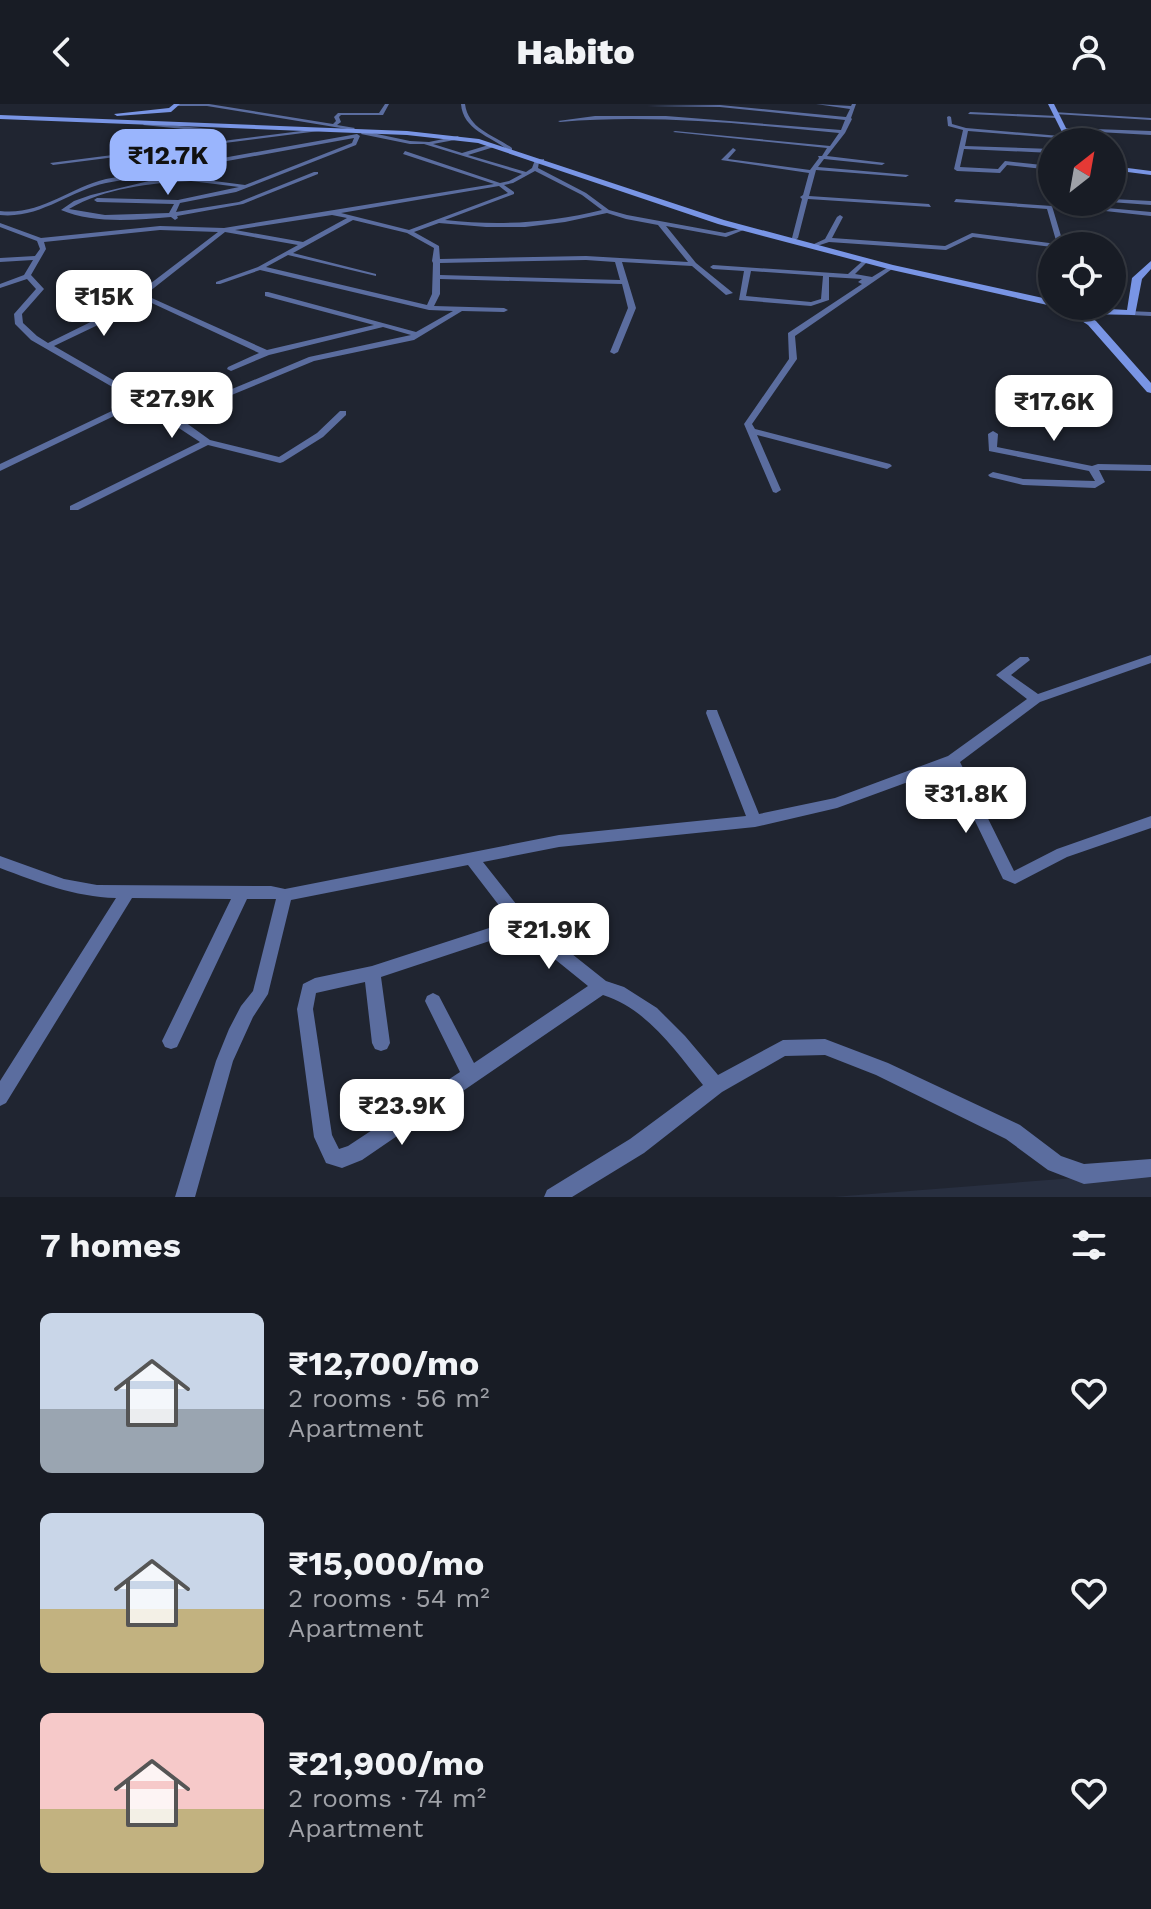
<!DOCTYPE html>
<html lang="en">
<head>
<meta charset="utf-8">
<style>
	:root { --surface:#181c25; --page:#21252d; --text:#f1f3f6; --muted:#9fa1a7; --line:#363a42; --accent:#9ab5fd }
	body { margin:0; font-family:"Work Sans",sans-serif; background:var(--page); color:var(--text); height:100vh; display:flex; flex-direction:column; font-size:30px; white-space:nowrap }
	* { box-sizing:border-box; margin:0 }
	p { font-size:26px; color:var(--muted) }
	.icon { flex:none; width:44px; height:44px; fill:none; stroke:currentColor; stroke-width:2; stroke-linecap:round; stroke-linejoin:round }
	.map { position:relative; height:1093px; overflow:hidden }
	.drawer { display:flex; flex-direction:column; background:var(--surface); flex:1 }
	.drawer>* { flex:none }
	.needle { width:52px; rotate:31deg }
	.fabs { position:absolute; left:1038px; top:24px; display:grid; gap:16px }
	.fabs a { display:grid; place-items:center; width:88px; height:88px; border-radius:50%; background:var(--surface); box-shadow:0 2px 6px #0004,0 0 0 2px var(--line); font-size:40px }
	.price { position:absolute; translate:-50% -68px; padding:0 18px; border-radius:16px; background:#fff; color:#222; font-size:26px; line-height:52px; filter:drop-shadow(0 2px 4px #0008) }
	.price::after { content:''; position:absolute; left:50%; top:48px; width:24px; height:18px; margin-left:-12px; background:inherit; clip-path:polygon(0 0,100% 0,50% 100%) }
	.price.on { background:var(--accent); color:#111 }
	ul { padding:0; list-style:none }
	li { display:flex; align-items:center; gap:24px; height:200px; padding:0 40px }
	li span { display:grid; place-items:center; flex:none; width:224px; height:160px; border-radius:12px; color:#555 }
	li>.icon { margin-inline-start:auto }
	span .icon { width:96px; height:96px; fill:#fffc; stroke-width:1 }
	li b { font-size:34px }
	h2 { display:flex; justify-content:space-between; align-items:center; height:96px; padding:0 40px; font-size:34px }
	header { display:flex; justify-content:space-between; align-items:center; height:104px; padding:0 40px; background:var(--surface); font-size:36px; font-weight:800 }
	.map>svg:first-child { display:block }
	.built { fill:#282f40 }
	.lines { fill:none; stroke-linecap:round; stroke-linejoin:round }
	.street { fill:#5b6d9f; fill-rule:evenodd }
	.secondary { fill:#7995e5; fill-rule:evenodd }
</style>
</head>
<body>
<header><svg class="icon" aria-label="back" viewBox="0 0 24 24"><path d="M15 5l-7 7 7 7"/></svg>Habito<svg class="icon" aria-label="person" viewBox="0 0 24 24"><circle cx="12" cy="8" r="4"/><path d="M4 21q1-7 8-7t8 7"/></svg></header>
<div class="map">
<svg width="1151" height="1093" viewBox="0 0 1151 1093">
	<rect width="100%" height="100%" fill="#202531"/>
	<path class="built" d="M1151,1068V1093H833Z"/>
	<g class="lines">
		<g class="street">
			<path d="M174,0H209L333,20L336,17L334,13L338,9H379L385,0H389L383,11H341L339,13L341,18L337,21L355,24L353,26L207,2H176Z"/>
			<path d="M461,0H465C468,25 494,31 512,44V46H508C490,32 463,26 461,0Z"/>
			<path d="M816,0L851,2L852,0H856L851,14L852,15L845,29L827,52L885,59L882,61L824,55L818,63L909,71L906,73L816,66L809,92L929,100L931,103L808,95L798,134L795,136L792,134L802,95L800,93L803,91L809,69L721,56L733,44L736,46L728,55L810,66L819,54L818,52H822L827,44L673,28L675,27L830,42L839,29C746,20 654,10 560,18L558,17L595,12H666L841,26L845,16L720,3L647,2L720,1L846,13L850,5Z"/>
			<path d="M970,8L1057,12L1059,13L1057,14L968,10Z"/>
			<path d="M1053,8L1151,14V16L1055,10Z"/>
			<path d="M949,12L951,13L952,20L966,24L1072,33L1069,35L968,27L965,42L1052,45V49L964,45L960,63L998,65L1005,57L1052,62V66L1007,61L1000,69L957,67L954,65L963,26L948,22L947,13Z"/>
			<path d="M145,19L212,25L214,26L184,37L182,34L204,27L143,21Z"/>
			<path d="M1065,24L1151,27V31L1063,26Z"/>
			<path d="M317,25L319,27L53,61L50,59Z"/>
			<path d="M363,27L410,37L429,38L458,32L460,35L433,40L462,49L492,40L494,43L468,51L526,68L532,64L535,56L544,55V57L539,58L538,64L586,89L609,106L627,111L725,129L746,123V125L726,133L666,122L696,159L733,189L726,191L692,162L622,158L636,204L618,248L614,250L610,248L628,204L622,180L440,175V190L434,202L504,204L508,206L504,208L462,207L414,236L314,257L178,313L210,336L279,353L317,329L340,307H346V311L323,333L283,358L280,359L208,341L78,406H70V402L200,338L141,299L0,367V360L135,296L31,236L15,220L14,210L36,185L27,175L0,184V180L24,171L33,156L0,158V154L35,152L40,145L37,137L0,123V119L41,134L160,122L224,124L494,80L403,50L405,47L500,79L509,77L522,70L424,40H410L361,30ZM535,67L582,91L602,106C550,119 499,122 445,116L514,90V88L504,81L513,79ZM499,82L508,89L409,126L341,109ZM607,109L626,115L658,121L688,158L586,152L440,155L439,142L414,128L439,119L486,123H525L565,118ZM332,111L347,114L303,138L235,126ZM353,116L407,129L434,144L432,157L433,159L432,190L427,201L266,163L288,151L376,172V170L293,149ZM160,126L218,128L117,205L48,239L37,232L23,219L22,210L44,185L31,171L46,145L44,138ZM225,128L298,141L258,163L216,178V180H220L260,166L429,206L453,207L416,228L268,188H265V192L374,221L267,246L145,191ZM586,156L615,158L620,176L440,171V159ZM141,194L259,249L228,263L227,265L231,267L269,251L383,223L411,231L309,253L172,310L54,242L123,209Z"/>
			<path d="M357,30L360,32L356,41L236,88L180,99L176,108L239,98L314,68H318V70L243,100L177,112L178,114L175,116L171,113C136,116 93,120 61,106L74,97L91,91L153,76L191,74L245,81L352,39L354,34L106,79C69,87 40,115 0,111V107C39,112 69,84 106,75ZM191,77L239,83L178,96L97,94L94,96L97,98L174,100L169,109L105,111L69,105C105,84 150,79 191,77Z"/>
			<path d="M956,95L1052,102L1064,142L1052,143L973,133L946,146L829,138L817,142L814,140L825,135L837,113L840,111L843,113L832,134L945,142L972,129L1057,140L1047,105L954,98Z"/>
			<path d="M1112,95L1151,97V101L1110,98H1112Z"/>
			<path d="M1107,104L1151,108V112L1105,107Z"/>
			<path d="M866,154L869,156L855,170L872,173L890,162L895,163L795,232L797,255L752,320L755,325L890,360L892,362L887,365L757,331L781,386L776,389L773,388L744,320L789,255L788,229L862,180L858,178L862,175L829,173V196L811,202L739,196L744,167L713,165L710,163L713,161L848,170ZM751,167L823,172L821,195L811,198L746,192Z"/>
			<path d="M1052,168V182L1048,197L1041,199L1049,170Z"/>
			<path d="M1128,207L1151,208V212L1131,211L1127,209Z"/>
			<path d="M993,327L998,330L997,343L1092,362L1098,360L1151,361V367L1099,366L1105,378L1095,384L1023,381L990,373L988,371L993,368L1023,375L1095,377L1089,367L989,347L988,330Z"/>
			<path d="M1151,551V559L1040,598L960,658L1014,767L1057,745L1151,712V724L1067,753L1015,780L1003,775L949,663L837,704L755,723L559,743L483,758L528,815L606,877L624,883L657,904L685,932L718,971L783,936L825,935L888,959L1020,1021L1061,1052L1084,1060L1151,1055V1073L1084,1080L1048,1066L1006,1035L876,971L825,951L785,952L722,988L644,1049L572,1093H544L547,1086L630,1035L703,981C675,946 647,905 603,891L362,1056L342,1064L326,1059L314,1033L297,905L303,880L315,874L372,862L511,817L468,761L291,796L268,890L253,913L233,957L195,1093H175L216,957L229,925L241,902L253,887L276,795H247L177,943L171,945L165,943L162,937L231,795L132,794L6,999L0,1002V977L116,794C74,793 38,778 0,764V752L64,775L97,781L271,782L285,785L559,731L746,712L706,609L707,606H717L718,609L759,710L835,694L948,652L1027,595L996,571L1020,553H1028L1030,556L1011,571L1038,590ZM520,827L588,882L474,959L439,892L433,889L427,892L425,897L460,968L348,1042L339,1045L332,1031L313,905L316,889L365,878L372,939L375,945L381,947L387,945L390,939L381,873Z"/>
		</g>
		<g class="secondary">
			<path d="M174,0H180L171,8L117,12L114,10L169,4Z"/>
			<path d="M1048,0H1054L1073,38H1067Z"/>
			<path d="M0,11L407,27L479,35L724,116L893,161L1052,196V202L892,166L718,120L478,39L407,31L0,15Z"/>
			<path d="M1112,62L1151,67V71L1112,66Z"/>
			<path d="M1151,157V165L1142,175L1135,211L1085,210L1096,217L1151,279V289L1147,288L1088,221L1059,202L1127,206L1132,174Z"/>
		</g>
	</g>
</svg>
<div class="fabs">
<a><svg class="needle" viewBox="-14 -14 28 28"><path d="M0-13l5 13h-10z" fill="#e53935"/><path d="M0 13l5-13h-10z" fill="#9fa1a7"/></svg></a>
<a><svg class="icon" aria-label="locate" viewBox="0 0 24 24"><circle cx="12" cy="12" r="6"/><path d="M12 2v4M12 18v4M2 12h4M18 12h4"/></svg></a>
</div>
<b class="price on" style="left:168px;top:93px">₹12.7K</b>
<b class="price" style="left:104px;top:234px">₹15K</b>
<b class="price" style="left:172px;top:336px">₹27.9K</b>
<b class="price" style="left:1054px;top:339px">₹17.6K</b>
<b class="price" style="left:966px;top:731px">₹31.8K</b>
<b class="price" style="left:549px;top:867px">₹21.9K</b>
<b class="price" style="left:402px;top:1043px">₹23.9K</b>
</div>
<section class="drawer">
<h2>7 homes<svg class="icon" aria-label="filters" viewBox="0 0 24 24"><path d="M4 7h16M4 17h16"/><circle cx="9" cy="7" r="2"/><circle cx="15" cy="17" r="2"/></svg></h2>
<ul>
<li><span style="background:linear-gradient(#c9d6e8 60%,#9aa5b1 0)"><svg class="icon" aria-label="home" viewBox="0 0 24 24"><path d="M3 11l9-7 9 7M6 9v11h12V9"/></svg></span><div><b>₹12,700/mo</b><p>2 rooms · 56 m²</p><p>Apartment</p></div><svg class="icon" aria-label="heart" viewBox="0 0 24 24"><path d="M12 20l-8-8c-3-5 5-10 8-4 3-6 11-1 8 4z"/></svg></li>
<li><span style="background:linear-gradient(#c9d6e8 60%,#c2b280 0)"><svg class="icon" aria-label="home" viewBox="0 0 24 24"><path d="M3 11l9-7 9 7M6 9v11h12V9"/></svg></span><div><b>₹15,000/mo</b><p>2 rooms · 54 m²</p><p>Apartment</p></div><svg class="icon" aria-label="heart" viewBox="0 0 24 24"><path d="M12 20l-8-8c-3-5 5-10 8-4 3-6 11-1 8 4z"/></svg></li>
<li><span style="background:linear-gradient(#f6c9c9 60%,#c2b280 0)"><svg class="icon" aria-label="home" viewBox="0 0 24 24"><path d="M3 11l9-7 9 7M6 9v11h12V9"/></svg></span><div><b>₹21,900/mo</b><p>2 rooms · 74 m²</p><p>Apartment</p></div><svg class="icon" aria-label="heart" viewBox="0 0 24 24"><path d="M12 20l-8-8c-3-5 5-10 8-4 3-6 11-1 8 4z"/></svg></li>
</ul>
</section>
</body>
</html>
